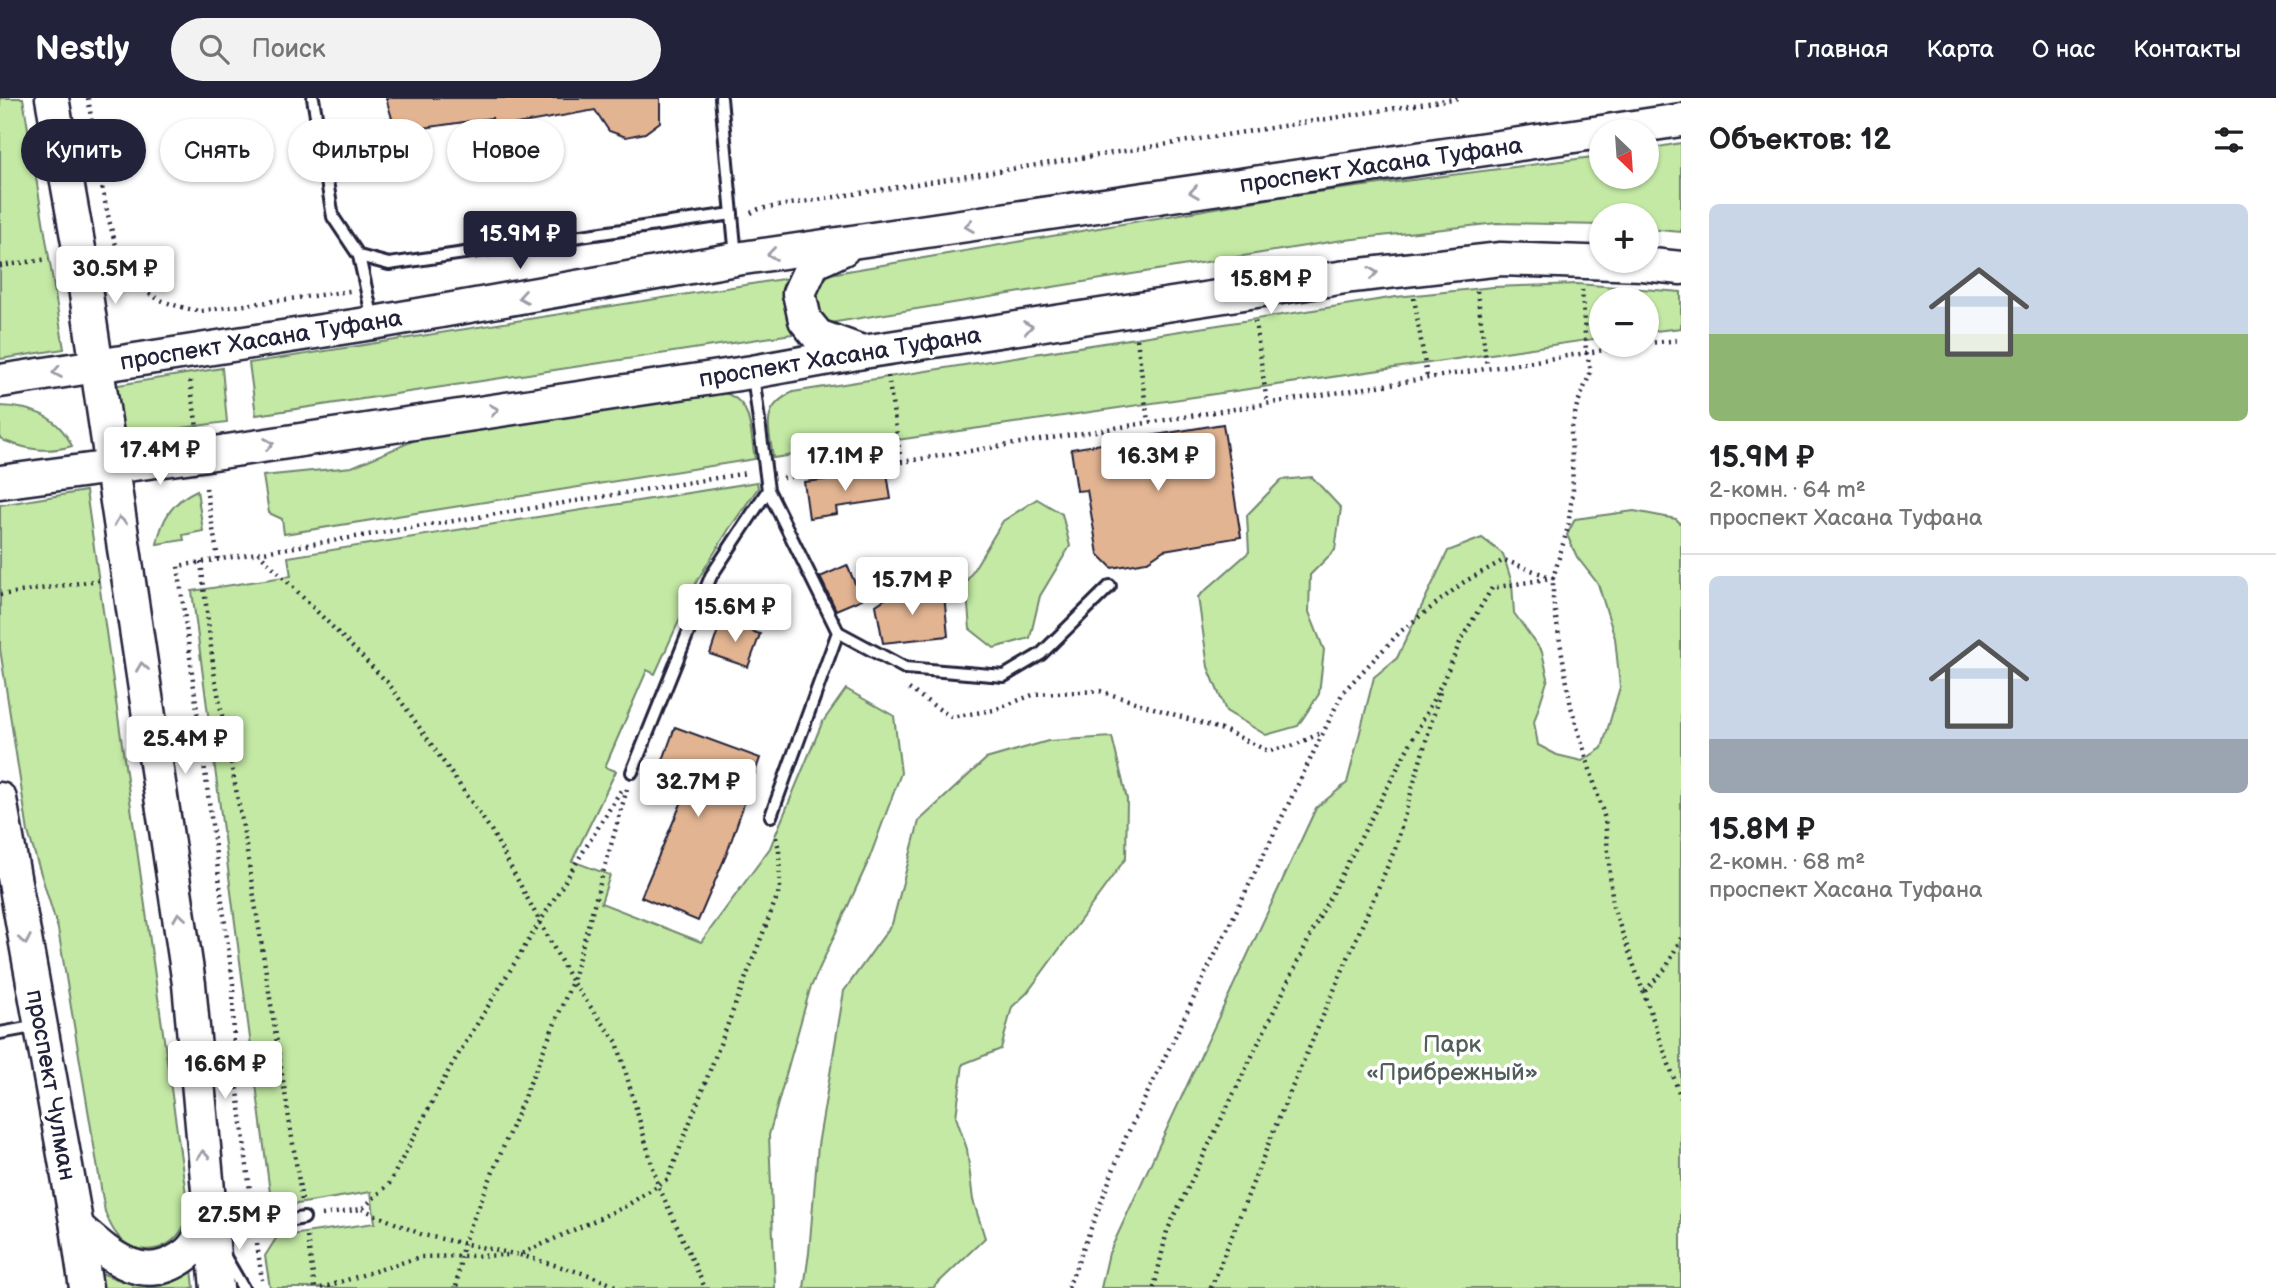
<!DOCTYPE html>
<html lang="ru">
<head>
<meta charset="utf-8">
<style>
	:root { --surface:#fff; --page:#f2f2f2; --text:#202124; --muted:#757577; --line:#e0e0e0; --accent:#22223b }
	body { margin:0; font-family:"Balsamiq Sans",sans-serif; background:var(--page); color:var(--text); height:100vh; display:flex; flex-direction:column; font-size:26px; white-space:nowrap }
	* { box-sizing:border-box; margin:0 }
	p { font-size:23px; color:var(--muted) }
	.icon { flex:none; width:38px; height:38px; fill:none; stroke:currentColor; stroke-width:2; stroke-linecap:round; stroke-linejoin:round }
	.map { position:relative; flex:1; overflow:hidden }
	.panel { display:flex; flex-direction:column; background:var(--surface); width:595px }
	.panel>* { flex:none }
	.banner { position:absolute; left:21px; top:21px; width:665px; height:63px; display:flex; gap:14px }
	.needle { width:46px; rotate:155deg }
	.controls { position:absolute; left:1589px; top:21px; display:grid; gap:14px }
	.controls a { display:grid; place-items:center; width:70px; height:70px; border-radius:50%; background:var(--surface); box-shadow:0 2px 5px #0004; font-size:35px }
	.price { position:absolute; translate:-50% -60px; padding:0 16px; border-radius:7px; background:#fff; color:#222; font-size:23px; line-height:46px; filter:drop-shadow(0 2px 4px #0008) }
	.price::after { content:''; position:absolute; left:50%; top:42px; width:21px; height:16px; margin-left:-10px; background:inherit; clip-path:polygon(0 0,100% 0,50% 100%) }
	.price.selected { background:var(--accent); color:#fff }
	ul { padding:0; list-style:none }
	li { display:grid; align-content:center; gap:14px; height:371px; padding:0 28px }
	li+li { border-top:2px solid var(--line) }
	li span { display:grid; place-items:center; height:217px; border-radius:10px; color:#555 }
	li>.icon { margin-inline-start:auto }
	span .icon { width:126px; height:126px; fill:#fffc; stroke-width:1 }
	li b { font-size:30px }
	h2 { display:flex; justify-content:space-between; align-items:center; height:84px; padding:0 28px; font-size:30px }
	.tag { padding:0 24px; border-radius:32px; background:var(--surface); box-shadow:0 2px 5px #0004; font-size:24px; line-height:63px }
	.tag.selected { background:var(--accent); color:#fff }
	header { display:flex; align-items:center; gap:42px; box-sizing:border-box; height:98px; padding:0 35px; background:var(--accent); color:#fff }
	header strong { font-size:33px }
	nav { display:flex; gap:38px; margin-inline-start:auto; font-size:24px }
	.search { width:490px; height:63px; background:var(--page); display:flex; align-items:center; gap:18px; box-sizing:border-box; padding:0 24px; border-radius:38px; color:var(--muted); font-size:26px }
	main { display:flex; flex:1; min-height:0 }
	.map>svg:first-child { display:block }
	.green { fill:#c3e9a4; stroke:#728670; stroke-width:2 }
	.building { fill:#e2b492; stroke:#22223b; stroke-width:2 }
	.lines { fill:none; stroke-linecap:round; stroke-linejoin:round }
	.lane-casing { stroke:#22223b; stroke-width:16 }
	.secondary-casing { stroke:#22223b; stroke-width:37 }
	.path { stroke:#22223b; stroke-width:4.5; stroke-dasharray:2 5; stroke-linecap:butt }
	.lane { stroke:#fff; stroke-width:10 }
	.secondary { stroke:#fff; stroke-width:32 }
	.oneway { stroke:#9c9ca7 }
	.labels { text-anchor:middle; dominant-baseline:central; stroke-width:7; stroke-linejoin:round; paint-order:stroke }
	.street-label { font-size:24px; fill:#22223b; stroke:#fff }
	.park-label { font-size:24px; fill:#525e5a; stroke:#fff }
</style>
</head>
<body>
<header>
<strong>Nestly</strong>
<div class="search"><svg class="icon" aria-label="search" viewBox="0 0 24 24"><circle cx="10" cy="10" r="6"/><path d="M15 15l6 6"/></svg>Поиск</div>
<nav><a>Главная</a><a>Карта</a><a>О нас</a><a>Контакты</a></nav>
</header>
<main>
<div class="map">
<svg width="1681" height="1190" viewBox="0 0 1681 1190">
	<rect width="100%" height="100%" fill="#fff"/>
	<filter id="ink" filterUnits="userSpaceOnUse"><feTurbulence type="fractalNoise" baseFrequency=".0143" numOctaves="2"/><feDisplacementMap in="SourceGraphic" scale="14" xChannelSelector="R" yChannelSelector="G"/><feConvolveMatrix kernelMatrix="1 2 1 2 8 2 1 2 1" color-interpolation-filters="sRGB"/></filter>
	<g filter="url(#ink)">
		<g class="green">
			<path d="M0,0H23L64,251L0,261Z"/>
			<path d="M1681,45V134L1647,131V117H1601V127L1497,125L1336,143L830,225L819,215L817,188L830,176L1286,98L1601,58V79H1647V51Z"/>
			<path d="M789,180L781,199L799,235L256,317L249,265Z"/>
			<path d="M1577,186L1681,194V230L1647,234V201H1601V240L773,360C769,328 760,310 793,294L1396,199L1493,189Z"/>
			<path d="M222,270L227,324L121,338L112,288Z"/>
			<path d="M717,293C754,300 749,329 755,361L284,436L282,421L269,415L263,378L352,369L422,339Z"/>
			<path d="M0,308C33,309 58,318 72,348C47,355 29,352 5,343L0,340Z"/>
			<path d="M1312,379L1341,410L1335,452L1310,477L1309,514L1324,552L1319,596L1298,628L1266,637L1226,613L1208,569L1198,499L1249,454L1247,417L1281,382Z"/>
			<path d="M757,384L758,390L729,431L697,483L655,576L647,572L605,669L616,673L572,763L610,777L601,805L701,844L770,750L822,625L846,591L894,618L901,675L868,764L810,891L769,1037L775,1190H270L265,1158L277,1139L375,1125L371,1094L272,1110L192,493L291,478L288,459Z"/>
			<path d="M197,392L203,433L183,437L184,442L157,446C162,420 173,403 197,392Z"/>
			<path d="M86,393L187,1103C187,1109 188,1118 185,1125C174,1155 133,1162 115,1134C111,1129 108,1121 105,1114L58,831L28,734L0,551V407Z"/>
			<path d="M1037,401L1062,416L1070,448L1040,498L1030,540L994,550L970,531L966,484L1003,423Z"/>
			<path d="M1634,413L1676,421L1681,426V1190H1101L1109,1155L1316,710L1347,685L1374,579L1397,560L1448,453L1482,440L1503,456L1512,485L1514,515L1542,554L1548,580L1534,624L1538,647L1557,657L1582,663L1602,650L1620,589L1615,540L1598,486L1577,459L1567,437L1575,421Z"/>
			<path d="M1112,639L1127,701L1126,760L1027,895L1012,909L1001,951L963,966L956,1019L967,1051L973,1102L985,1140L933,1190H804L809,1155L818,1047L844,893L892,826L919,723L986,661L1048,643Z"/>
			<path d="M192,1171L194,1190H103L101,1175C136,1190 159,1190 192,1171Z"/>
		</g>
		<g class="building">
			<path d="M386,0H660V24L645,35L626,39L609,33L595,12L494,30L492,20L396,34Z"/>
			<path d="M1223,326L1241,439L1164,452L1146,464L1112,470L1098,456L1087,392L1077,393L1071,351Z"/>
			<path d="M887,375L891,401L836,409L837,416L809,420L804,384Z"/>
			<path d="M847,467L862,501L836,512L820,479Z"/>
			<path d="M914,491L915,500L944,496L948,538L883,545L876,507L894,495Z"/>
			<path d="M721,523L760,536L748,569L710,556Z"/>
			<path d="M675,629L760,660L727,755L698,823L641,799L683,701L653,690Z"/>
		</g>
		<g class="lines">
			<defs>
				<g id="lane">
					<path d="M313,0L333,119L359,158L373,222"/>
					<path d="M721,0L736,159"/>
					<path d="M359,158L389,166L732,116"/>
					<path d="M753,277L768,392L838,534L771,718"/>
					<path d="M838,534L905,570L1004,578L1041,556L1110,488"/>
					<path d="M632,674L711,478L768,392"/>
					<path d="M0,935L38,928"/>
					<path d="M214,1136L304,1120"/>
					<path d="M225,1159L243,1190"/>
				</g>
				<g id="secondary">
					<path d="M52,0L80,156L189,886L217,1190"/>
					<path d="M1607,33L1681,22"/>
					<path d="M843,151L813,165L799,195L805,222L818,238L862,254"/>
					<path d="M0,283L373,225L736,161L1601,34"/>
					<path d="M0,384L201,357L752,274L863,254L1352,178L1501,161L1642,166L1681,170"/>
					<path d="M0,701L77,1129L86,1190"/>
					<path d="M77,1129C110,1158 143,1190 187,1156C196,1149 203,1134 209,1125"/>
				</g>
			</defs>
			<use href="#lane" class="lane-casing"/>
			<use href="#secondary" class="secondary-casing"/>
			<g class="path">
				<path d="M88,0C95,42 107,152 133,182C149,201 176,209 200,213L350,193"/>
				<path d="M751,115L759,111L1459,0"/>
				<path d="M0,168L49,161"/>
				<path d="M1477,193L1487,269"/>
				<path d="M1414,200L1427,279"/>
				<path d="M1255,223L1267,305"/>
				<path d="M1137,241L1148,324"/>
				<path d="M1647,245L1681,242"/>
				<path d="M888,278L901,364"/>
				<path d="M190,283L197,330"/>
				<path d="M783,380L901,364L1636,247"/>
				<path d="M206,390L218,461"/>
				<path d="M258,454L389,586L491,732L572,884L463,1146L456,1190"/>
				<path d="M201,464L214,574L243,729L302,1103"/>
				<path d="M0,497L99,482"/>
				<path d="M909,591L951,619L994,612L1035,596L1100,593L1226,633L1268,653L1295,647L1323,634"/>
				<path d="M627,691L572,884L617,944L658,1087L705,1190"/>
				<path d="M1645,893L1666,870L1681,840"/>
				<path d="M252,1110L234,959L233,886L178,468L747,375"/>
				<path d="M362,1111L423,1137L519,1157L626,1108L668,1081L780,791L779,751L775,736"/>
				<path d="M322,1117L362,1111L389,1086L450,970L623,689"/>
				<path d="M307,1139L315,1190"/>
				<path d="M257,1146L262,1182"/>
				<path d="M520,1157L589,1177L620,1190"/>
				<path d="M321,1190L420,1159L511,1157"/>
				<path d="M1068,1190L1126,1039L1343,594L1401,533L1464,484L1504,462L1553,480V502L1571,609L1605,721L1613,809L1681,1000"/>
				<path d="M1154,1190L1167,1133L1321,816L1443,583L1462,540L1492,490L1553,480L1568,429L1573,391L1571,334L1577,307L1591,273L1586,253L1582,192"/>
				<path d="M1211,1190L1278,1022L1395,751L1440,594"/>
			</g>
			<use href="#lane" class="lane"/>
			<use href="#secondary" class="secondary"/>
		</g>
		<defs><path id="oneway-chevron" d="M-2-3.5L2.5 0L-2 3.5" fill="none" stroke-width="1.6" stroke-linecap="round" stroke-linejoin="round" transform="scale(1.75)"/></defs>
		<g class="oneway">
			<use href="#oneway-chevron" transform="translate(1194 94) rotate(172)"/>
			<use href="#oneway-chevron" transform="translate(969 128) rotate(172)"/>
			<use href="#oneway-chevron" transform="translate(772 156) rotate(172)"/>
			<use href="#oneway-chevron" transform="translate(1373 175) rotate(-7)"/>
			<use href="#oneway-chevron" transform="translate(523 199) rotate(170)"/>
			<use href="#oneway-chevron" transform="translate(1028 229) rotate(-9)"/>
			<use href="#oneway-chevron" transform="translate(57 274) rotate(171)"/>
			<use href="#oneway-chevron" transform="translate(494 312) rotate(-9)"/>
			<use href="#oneway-chevron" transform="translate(269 346) rotate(-9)"/>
			<use href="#oneway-chevron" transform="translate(120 423) rotate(-99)"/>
			<use href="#oneway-chevron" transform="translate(142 569) rotate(-98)"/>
			<use href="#oneway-chevron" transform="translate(179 819) rotate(-98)"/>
			<use href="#oneway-chevron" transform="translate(25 842) rotate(79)"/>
			<use href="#oneway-chevron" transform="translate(203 1057) rotate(-95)"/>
		</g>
	</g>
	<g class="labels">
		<g class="street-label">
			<text transform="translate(1381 67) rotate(-8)">проспект Хасана Туфана</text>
			<text transform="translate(261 242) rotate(-9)">проспект Хасана Туфана</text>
			<text transform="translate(840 259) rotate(-9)">проспект Хасана Туфана</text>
			<text transform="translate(51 987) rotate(80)">проспект Чулман</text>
		</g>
		<g class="park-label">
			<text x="1452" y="946">Парк<tspan x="1452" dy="28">«Прибрежный»</tspan></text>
		</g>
	</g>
</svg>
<div class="controls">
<a><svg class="needle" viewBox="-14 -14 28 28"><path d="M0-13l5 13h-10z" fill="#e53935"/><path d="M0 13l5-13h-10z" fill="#757577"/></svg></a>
<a>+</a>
<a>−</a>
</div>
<b class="price selected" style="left:520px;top:173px">15.9M ₽</b>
<b class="price" style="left:115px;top:208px">30.5M ₽</b>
<b class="price" style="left:1271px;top:218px">15.8M ₽</b>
<b class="price" style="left:160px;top:389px">17.4M ₽</b>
<b class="price" style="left:845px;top:395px">17.1M ₽</b>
<b class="price" style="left:1158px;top:395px">16.3M ₽</b>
<b class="price" style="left:912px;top:519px">15.7M ₽</b>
<b class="price" style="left:735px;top:546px">15.6M ₽</b>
<b class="price" style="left:185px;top:678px">25.4M ₽</b>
<b class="price" style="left:698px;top:721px">32.7M ₽</b>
<b class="price" style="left:225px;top:1003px">16.6M ₽</b>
<b class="price" style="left:239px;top:1154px">27.5M ₽</b>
<div class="banner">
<a class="tag selected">Купить</a>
<a class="tag">Снять</a>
<a class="tag">Фильтры</a>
<a class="tag">Новое</a>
</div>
</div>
<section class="panel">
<h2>Объектов: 12<svg class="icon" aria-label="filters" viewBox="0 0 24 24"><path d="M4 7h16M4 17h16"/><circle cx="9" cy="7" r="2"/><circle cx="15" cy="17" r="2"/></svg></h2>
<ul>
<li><span style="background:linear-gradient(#c9d6e8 60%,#8fb573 0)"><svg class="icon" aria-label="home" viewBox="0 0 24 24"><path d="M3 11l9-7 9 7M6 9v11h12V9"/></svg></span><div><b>15.9M ₽</b><p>2-комн. · 64 m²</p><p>проспект Хасана Туфана</p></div></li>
<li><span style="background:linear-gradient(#c9d6e8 75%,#9aa5b1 0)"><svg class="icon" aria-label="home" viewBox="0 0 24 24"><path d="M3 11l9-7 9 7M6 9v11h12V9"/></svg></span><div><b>15.8M ₽</b><p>2-комн. · 68 m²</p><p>проспект Хасана Туфана</p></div></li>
</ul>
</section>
</main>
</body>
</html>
